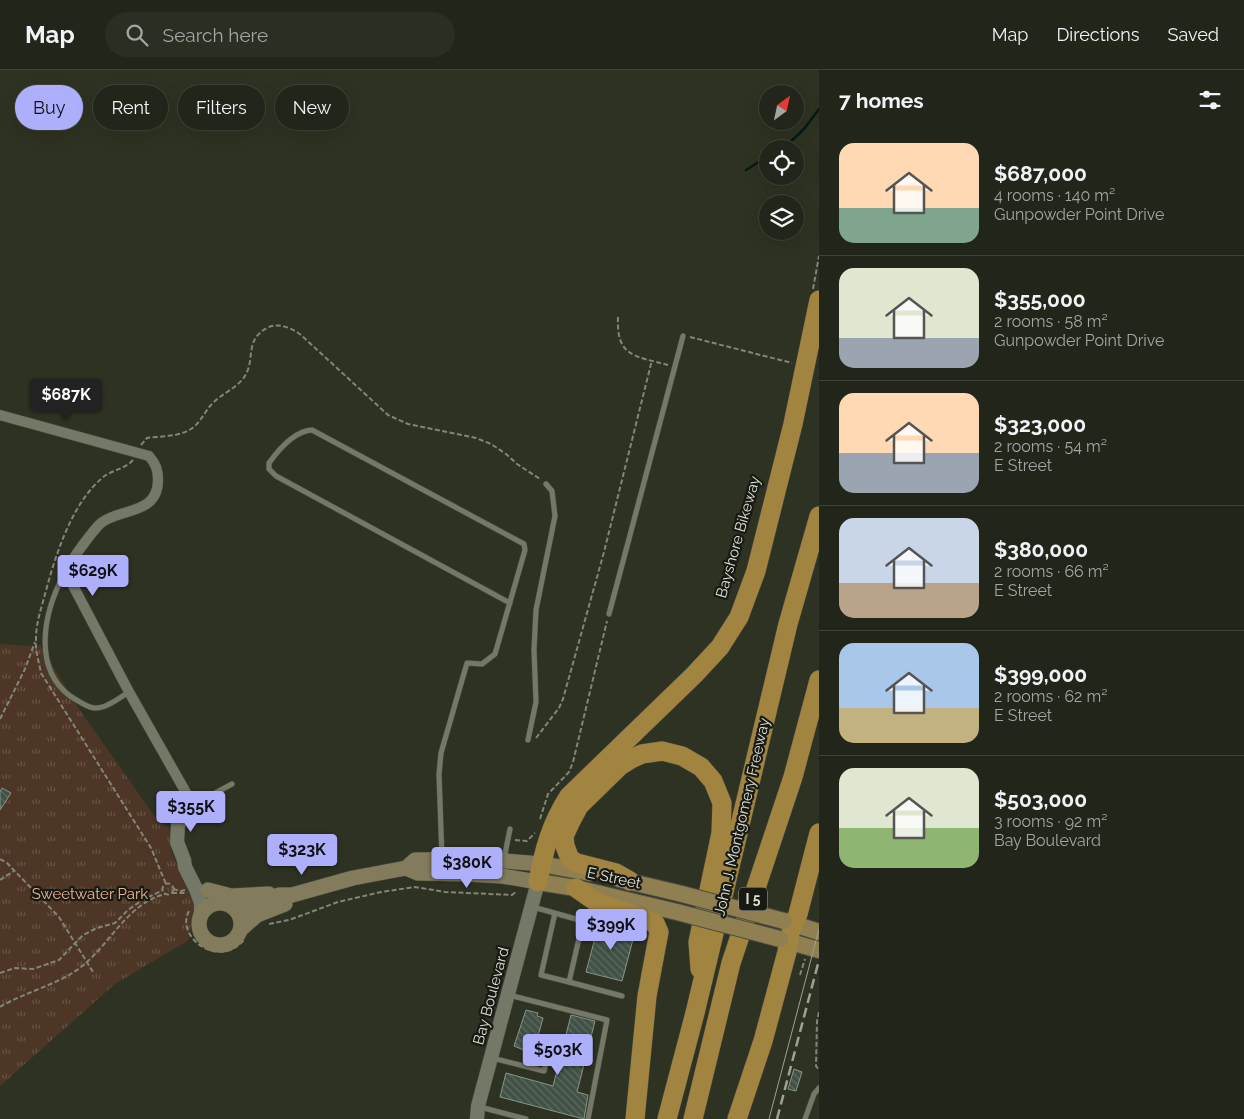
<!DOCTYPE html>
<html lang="en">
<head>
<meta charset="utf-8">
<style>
	:root { --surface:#22261a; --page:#2a2e23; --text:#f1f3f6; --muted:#a2a5a2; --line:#3f4339; --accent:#adaffb }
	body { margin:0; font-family:Raleway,sans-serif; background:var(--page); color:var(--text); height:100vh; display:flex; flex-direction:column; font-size:19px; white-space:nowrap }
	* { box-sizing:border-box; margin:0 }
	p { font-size:16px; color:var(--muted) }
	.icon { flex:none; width:28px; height:28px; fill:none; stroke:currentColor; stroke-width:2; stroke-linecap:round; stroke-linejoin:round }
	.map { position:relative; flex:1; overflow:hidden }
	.drawer { display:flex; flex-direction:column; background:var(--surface); width:425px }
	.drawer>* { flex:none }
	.hud { position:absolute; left:15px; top:15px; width:475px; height:45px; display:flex; gap:10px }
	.needle { width:32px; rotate:33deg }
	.buttons { position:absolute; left:759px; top:15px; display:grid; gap:10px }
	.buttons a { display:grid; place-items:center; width:45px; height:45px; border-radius:50%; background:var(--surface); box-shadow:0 5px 20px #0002,0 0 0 1px var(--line); font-size:25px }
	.price { position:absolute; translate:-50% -42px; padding:0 11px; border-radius:5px; background:var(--accent); color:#111; font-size:16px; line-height:32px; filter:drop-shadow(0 1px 2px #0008) }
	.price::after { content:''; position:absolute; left:50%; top:30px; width:15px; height:11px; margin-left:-8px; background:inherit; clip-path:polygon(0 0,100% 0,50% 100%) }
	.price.on { background:#222; color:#fff }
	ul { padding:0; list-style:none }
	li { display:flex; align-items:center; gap:15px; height:125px; padding:0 20px }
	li+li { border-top:1px solid var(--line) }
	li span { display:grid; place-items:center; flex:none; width:140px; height:100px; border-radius:15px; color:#555 }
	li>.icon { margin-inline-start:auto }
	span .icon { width:60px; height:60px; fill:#fffc; stroke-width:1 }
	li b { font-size:21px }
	h2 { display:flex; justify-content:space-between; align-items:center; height:60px; padding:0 20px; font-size:21px }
	.chip { padding:0 18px; border-radius:22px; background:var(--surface); box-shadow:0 5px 20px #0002,0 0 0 1px var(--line); font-size:18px; line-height:45px }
	.chip.on { background:var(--accent); color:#111 }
	header { display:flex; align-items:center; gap:30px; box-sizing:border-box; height:70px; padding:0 25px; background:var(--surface); border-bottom:1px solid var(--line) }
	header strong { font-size:24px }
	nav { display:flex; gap:28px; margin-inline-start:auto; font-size:18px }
	.search { width:350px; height:45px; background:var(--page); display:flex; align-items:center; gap:12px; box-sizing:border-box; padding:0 18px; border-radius:28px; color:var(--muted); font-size:19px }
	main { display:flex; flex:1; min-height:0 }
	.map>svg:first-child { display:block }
	.park { fill:url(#park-tufts) }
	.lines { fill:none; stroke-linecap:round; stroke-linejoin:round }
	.stream { stroke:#031a18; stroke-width:2.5 }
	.building { fill:url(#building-back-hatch); stroke:#869689 }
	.service-casing { stroke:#4a4d40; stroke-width:6 }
	.minor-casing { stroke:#4a4d40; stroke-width:11 }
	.tertiary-casing { stroke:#4a4d40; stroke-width:15 }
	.secondary-casing { stroke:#4a4d40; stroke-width:16 }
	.primary-casing { stroke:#4a4d40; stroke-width:18 }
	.motorway-casing { stroke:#4a4d40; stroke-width:20 }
	.path { stroke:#828578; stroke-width:2; stroke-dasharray:5 2.5; stroke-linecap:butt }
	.service { stroke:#747867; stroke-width:5 }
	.minor { stroke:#747867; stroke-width:10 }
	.tertiary { stroke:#747867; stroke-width:14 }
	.secondary { stroke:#827c5c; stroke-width:15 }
	.primary { stroke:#907f50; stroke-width:16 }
	.motorway { stroke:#a28441; stroke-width:19 }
	.tram { stroke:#9ea195; stroke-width:1 }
	.rail { stroke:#9ea195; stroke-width:2.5; stroke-dasharray:10 5; stroke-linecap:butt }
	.primary-bridge-casing { stroke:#4a4d40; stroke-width:18; stroke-linecap:butt }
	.primary-bridge { stroke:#907f50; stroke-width:16 }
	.labels { text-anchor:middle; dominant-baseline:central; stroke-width:4.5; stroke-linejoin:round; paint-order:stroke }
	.shield { fill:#171912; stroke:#a2a49b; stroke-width:1 }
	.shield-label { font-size:14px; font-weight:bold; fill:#dde0d6 }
	.street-label { font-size:15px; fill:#dde0d6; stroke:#171912 }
	.park-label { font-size:15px; fill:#eeb592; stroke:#171912 }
</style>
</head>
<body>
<header>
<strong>Map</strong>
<div class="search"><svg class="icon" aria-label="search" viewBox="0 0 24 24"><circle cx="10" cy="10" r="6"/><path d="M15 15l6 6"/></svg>Search here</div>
<nav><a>Map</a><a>Directions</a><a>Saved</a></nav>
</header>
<main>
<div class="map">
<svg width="819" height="1049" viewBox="0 0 819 1049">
	<defs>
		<pattern id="park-tufts" width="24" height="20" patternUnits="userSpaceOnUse" patternTransform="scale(1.25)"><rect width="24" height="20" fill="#4e3626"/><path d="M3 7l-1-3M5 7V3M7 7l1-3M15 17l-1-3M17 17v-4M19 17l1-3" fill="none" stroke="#675345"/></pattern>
		<pattern id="building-back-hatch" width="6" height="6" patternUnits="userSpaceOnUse" patternTransform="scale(1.25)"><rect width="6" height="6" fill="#425145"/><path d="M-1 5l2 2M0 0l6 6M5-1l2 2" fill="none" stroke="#5d6a5f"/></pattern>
	</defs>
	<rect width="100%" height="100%" fill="#2e3222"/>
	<path class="park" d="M0,574L27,576L40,575L79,639L158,751L169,758L172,783L196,838L191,854L189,870L115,914L0,1016Z"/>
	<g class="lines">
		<g class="stream">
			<path d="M783,79L804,59L819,39"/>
			<path d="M746,100L757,93L768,91"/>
		</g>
	</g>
	<g class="building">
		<path d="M2,718L11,723L0,740V722Z"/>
		<path d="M600,849L635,862L622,911L586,902Z"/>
		<path d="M526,940L538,943L537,946L543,948L533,984L514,976Z"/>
		<path d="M571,945L595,951L577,1022L588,1025L584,1049L500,1027L506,1003L553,1016Z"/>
		<path d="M794,999L802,1002L796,1021L788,1019Z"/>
	</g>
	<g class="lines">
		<defs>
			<g id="service">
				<path d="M69,508L60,512C43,548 34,599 70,626C77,630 86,637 94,638C106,639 119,628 129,622"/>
				<path d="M609,544L683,266"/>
				<path d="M528,670L536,632L534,580L536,540L555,446L552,421L546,414"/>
				<path d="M193,735L232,714"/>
				<path d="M442,788L439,704L441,683L467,593L482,594L495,584L525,480L524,474L312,360C294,361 279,379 269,393V399L276,406L510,533"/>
				<path d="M504,789L510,759"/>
				<path d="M533,837L583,851L569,912L541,905L555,843"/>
				<path d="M569,912L622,926"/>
				<path d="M509,925L607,950L588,1049"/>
				<path d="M492,988L544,1001L550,977"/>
				<path d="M480,1037L526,1049"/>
				<path d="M805,1049L814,1024L819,1018"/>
			</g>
			<path id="minor" d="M0,345L149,386C156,394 158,400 158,410C158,445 120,438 101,453C95,458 74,486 71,493C70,498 70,503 69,508L129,622L193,735"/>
			<g id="tertiary">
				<path d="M193,735L187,740L178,755L177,772L184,790L185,797L196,819L201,833V845"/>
				<path d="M477,1049L478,1036L538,812"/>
			</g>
			<g id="secondary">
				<path d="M406,798L418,803L465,804L502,806L538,812"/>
				<path d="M208,820L231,826L269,824"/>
				<circle cx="220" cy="854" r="21"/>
				<path d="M234,838L253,836L279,825H292L353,808L406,798L415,790L483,789L541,794"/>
				<path d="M241,859L257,845L285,834"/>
			</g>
			<g id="primary">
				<path d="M541,794L590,803"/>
				<path d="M619,809L682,824"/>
				<path d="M538,812L576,818L677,842"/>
				<path d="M784,851L819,862"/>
				<path d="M780,869L819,880"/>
			</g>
			<g id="motorway">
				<path d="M630,811L616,803L577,793L570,789L565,776L564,766L571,751L579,736L620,696L631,689L642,684L662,681L682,686L701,697L713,711L722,733L721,763L698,872L700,899"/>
				<path d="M538,812C544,779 551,754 569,726L694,605L720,577L739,547L756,501L793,354L819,230"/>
				<path d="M576,818L596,832L655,853L659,862L647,926L635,1049"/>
				<path d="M667,1049L695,943L788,554L819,446"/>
				<path d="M693,1049L731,893L793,707L819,610"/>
				<path d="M737,1049L763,971L787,882L790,863L798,844L819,763"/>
			</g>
		</defs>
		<use href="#service" class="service-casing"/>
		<use href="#minor" class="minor-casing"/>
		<use href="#tertiary" class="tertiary-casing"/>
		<use href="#secondary" class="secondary-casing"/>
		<use href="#primary" class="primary-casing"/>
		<use href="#motorway" class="motorway-casing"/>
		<g class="path">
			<path d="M813,219L819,186"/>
			<path d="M618,247C616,287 635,286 668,295"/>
			<path d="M690,267L792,293"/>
			<path d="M141,375L147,368C161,366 179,367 191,359C200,353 204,343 211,335C221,323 240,318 247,302C253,289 248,273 260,263C273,250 289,256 301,265L388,345L408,354L476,368L491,374L506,384L517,394L540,409"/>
			<path d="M133,390C124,400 110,400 101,409C70,436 54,490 44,528C40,542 36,555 36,569C35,581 39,592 41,603L151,778L166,814"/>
			<path d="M0,649L25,599L35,572"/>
			<path d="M536,668L559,638L563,629L604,482L652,290"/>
			<path d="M540,749L548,724L569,702L573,692L607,551"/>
			<path d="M515,770L527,771L535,763"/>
			<path d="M0,789L7,793L59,847L93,902"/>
			<path d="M0,810L14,801"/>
			<circle cx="168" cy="819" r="5.5"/>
			<path d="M173,819L181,821L185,820"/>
			<path d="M172,823H187"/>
			<path d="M189,841C175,866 217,900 244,870"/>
			<path d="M269,854L289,850L338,832L381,822L415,817L445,822L512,825L517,821"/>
			<path d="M0,903L15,898L33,899L59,890L83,865L97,858L115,853L128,840L141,831L163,820"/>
			<path d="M800,905L805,889"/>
			<path d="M0,937C28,920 64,914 88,891C113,868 130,833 165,824"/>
			<path d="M819,942L817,951L816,996L819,1000"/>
		</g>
		<use href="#service" class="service"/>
		<use href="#minor" class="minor"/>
		<use href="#tertiary" class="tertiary"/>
		<use href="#secondary" class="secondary"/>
		<use href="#primary" class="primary"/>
		<use href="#motorway" class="motorway"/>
		<path class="tram" d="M769,1049L819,859"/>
		<path class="rail" d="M777,1049L819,890"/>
		<defs>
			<g id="primary-bridge">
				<path d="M682,824L784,851"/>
				<path d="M677,842L780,869"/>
			</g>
		</defs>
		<use href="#primary-bridge" class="primary-bridge-casing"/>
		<use href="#primary-bridge" class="primary-bridge"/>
	</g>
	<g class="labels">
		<rect class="shield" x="739" y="817.5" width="28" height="23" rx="4"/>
		<g class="shield-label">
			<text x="753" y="829">I 5</text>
		</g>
		<g class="street-label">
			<text transform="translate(738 467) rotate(-74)">Bayshore Bikeway</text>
			<text transform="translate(742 747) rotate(-77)">John J. Montgomery Freeway</text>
			<text transform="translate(614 808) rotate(12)">E Street</text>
			<text transform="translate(491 926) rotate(-75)">Bay Boulevard</text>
		</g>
		<g class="park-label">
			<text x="90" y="824">Sweetwater Park</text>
		</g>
	</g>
</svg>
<div class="buttons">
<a><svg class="needle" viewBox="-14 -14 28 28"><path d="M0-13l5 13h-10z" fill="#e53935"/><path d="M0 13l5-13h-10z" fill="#a2a5a2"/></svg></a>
<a><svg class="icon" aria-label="locate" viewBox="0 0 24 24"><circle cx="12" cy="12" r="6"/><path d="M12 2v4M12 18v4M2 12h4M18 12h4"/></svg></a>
<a><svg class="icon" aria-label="layers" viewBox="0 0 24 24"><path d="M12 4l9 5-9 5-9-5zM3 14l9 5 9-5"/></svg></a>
</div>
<b class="price on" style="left:66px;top:351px">$687K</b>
<b class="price" style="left:93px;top:527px">$629K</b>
<b class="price" style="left:191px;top:763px">$355K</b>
<b class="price" style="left:302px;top:806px">$323K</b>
<b class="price" style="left:467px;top:819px">$380K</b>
<b class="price" style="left:611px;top:881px">$399K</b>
<b class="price" style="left:558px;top:1006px">$503K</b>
<div class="hud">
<a class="chip on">Buy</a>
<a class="chip">Rent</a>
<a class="chip">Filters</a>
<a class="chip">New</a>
</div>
</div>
<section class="drawer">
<h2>7 homes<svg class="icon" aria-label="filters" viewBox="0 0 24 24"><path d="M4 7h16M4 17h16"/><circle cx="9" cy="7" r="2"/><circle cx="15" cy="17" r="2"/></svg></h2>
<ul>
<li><span style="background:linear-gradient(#ffd9b3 65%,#7fa58c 0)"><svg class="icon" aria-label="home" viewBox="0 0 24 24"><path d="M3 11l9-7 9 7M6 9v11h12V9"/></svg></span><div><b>$687,000</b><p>4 rooms · 140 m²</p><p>Gunpowder Point Drive</p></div></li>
<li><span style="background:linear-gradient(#dfe7d0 70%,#9aa5b1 0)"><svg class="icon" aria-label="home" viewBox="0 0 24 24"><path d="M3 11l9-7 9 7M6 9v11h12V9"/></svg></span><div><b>$355,000</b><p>2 rooms · 58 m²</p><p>Gunpowder Point Drive</p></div></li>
<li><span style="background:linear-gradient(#ffd9b3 60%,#9aa5b1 0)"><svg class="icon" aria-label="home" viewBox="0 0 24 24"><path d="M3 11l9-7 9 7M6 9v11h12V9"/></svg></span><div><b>$323,000</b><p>2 rooms · 54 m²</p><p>E Street</p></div></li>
<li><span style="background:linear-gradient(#c9d6e8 65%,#b9a48a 0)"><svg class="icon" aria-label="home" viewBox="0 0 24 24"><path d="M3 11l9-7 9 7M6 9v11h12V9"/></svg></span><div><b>$380,000</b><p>2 rooms · 66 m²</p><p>E Street</p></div></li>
<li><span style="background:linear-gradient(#a9c7e8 65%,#c2b280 0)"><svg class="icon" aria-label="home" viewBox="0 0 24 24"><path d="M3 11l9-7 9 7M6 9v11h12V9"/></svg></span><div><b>$399,000</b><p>2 rooms · 62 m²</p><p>E Street</p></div></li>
<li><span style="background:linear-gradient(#dfe7d0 60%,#8fb573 0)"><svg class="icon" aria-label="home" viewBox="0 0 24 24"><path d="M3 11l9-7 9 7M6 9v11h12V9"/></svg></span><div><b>$503,000</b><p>3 rooms · 92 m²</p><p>Bay Boulevard</p></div></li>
</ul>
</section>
</main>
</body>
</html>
